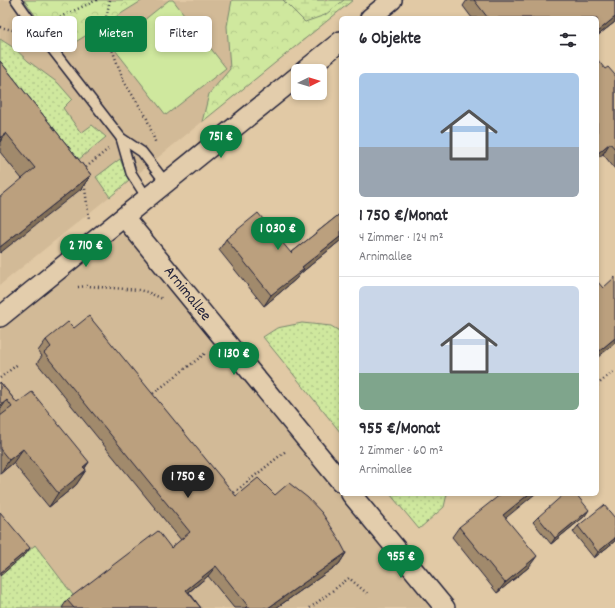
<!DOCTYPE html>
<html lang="de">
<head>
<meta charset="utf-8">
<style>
	:root { --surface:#fff; --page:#f2f2f3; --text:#2b2b33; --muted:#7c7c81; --line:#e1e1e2; --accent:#0b8043 }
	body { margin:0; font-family:Dekko,sans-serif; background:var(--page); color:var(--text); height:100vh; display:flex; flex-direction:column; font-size:15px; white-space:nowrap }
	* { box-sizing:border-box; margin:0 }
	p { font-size:13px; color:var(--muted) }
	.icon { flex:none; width:22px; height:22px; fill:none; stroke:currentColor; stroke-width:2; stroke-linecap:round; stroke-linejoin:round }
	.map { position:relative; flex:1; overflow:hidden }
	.details { position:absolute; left:339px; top:16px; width:260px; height:480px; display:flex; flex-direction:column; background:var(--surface); border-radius:6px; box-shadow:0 2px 6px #0003 }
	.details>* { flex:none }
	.guide { position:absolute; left:12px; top:16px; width:267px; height:36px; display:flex; gap:8px }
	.needle { width:26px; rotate:85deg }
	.buttons { position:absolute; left:291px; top:64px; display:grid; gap:8px }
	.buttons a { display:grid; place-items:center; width:36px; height:36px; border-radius:6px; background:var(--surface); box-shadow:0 2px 6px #0003; font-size:20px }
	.price { position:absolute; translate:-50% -34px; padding:0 9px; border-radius:14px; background:var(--accent); color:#fff; font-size:13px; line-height:26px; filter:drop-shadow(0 1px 2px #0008) }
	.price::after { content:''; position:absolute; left:50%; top:24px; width:12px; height:9px; margin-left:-6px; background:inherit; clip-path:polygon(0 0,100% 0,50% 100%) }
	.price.current { background:#222; color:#fff }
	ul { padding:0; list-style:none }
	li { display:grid; align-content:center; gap:8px; height:212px; padding:0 20px }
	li+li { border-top:1px solid var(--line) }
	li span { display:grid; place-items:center; height:124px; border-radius:6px; color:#555 }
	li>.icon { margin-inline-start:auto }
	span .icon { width:72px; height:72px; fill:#fffc; stroke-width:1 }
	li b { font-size:17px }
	h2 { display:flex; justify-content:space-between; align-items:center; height:48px; padding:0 20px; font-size:17px }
	.chip { padding:0 14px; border-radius:6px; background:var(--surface); box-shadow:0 2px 6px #0003; font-size:14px; line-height:36px }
	.chip.current { background:var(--accent); color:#fff }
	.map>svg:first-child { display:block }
	.built { fill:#d2ba97 }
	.grass { fill:url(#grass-dots); stroke:#78856c }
	.forest { fill:url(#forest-crowns); stroke:#78856c }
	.wetland { fill:url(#wetland-marsh); stroke:#78856c }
	.pitch { fill:#cfe89e; stroke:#78856c }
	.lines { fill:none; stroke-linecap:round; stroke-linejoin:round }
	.service-casing { stroke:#22223b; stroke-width:12 }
	.minor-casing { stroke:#22223b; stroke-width:22 }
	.path { stroke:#22223b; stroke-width:2.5; stroke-dasharray:1 3; stroke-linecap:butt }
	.service { stroke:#e3cdac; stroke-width:9 }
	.minor { stroke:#e3cdac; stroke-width:19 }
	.wall { fill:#a18a6c; stroke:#22223b }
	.shaded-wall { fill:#837058; stroke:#22223b }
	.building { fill:#bba07e; stroke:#22223b }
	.labels { text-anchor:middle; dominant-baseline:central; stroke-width:3.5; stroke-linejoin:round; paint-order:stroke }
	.street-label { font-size:16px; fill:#22223b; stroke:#e3cdac }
</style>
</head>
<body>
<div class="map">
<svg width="615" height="608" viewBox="0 0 615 608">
	<defs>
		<pattern id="grass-dots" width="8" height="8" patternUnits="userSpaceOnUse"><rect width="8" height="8" fill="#cfe89e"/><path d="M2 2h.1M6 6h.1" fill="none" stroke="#b1c789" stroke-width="1.8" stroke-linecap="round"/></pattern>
		<pattern id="forest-crowns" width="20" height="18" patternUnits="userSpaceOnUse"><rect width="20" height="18" fill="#cfe89e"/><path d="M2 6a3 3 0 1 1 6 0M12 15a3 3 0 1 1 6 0" fill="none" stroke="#b1c789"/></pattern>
		<pattern id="wetland-marsh" width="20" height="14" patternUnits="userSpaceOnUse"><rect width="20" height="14" fill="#cfe89e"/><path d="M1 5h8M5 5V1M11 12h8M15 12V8" fill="none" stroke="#b1c789"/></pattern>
	</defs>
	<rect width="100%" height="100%" fill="#e1c9a5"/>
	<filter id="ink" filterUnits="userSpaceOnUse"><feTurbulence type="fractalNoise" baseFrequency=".025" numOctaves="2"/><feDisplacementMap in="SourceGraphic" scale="8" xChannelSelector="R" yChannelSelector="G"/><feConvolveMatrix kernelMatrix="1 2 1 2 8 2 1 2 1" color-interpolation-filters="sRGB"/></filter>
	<g filter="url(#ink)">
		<g class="built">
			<path d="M0,0H353L0,285Z"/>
			<path d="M115,234L125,235L134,241L431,608H0V330L88,259V250Z"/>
		</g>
		<g class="grass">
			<path d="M0,39L14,48L28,61L58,83L72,99L63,108L81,133L92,125L106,137L66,170L0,88Z"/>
			<path d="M120,159L129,181L110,197L96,177Z"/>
			<path d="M302,323L331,326L341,332V433L263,337L277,328Z"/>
			<path d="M390,494H447L444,507L419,529Z"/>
			<path d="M35,545L76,599L64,608H0V576Z"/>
		</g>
		<g class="forest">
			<path d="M24,0H143L61,51Z"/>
			<path d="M232,0H353L202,122L209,94L230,69L227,26Z"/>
		</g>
		<path class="wetland" d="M283,0H344L325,15L305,22Z"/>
		<path class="pitch" d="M169,0H173L226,68L166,115L112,46Z"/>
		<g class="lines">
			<defs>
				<g id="service">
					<path d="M16,0L35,27L121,138L142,152L166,183"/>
					<path d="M121,138L131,173L147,198"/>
				</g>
				<g id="minor">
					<path d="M370,18L392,0"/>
					<path d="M304,71L341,41"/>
					<path d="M124,217L341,482"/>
					<path d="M0,317L298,76"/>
					<path d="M351,494L445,608"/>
				</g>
			</defs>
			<use href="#service" class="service-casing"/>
			<use href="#minor" class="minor-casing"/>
			<g class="path">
				<path d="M110,0L106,18L108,38L124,82L146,116L156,144"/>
				<path d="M48,19L58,18L97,0"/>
				<path d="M0,27L21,32"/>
				<path d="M83,170L108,149"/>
				<path d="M84,181L89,219"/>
				<path d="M78,287L87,286L139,290L147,292L163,299"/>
				<path d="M0,378L18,364"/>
				<path d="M597,385L615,370"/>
				<path d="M150,396L207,352"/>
				<path d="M231,495L287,450"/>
				<path d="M310,608L349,578L369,595"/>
			</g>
			<use href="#service" class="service"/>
			<use href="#minor" class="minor"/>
		</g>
		<g class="wall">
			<path d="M467,0H615V22L597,36V18H472L463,6Z"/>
			<path d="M0,61L91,175L81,189L22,179L0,152Z"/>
			<path d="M605,69L615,75V169L603,154Z"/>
			<path d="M341,213V240L300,274L296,279L264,306L219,250L226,239L291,253Z"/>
			<path d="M46,340L236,496L275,495L346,553L339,564L276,608H234L208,576L189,592L201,608H62L67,600L171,548L181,540L37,363L42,356L38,351Z"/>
			<path d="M0,382L17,403L89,462L85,468L86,470L76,485L49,507L13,463L0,474Z"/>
			<path d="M585,516L551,544L533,522L538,517Z"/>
			<path d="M505,518L529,567L497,593L452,537L459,527Z"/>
			<path d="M615,518V541L594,558L573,532L578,526Z"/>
		</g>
		<g class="shaded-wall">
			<path d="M615,17V22L597,36V32Z"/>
			<path d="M6,133L0,142V138Z"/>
			<path d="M610,143L603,154L597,158V154Z"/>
			<path d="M91,175L81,189L0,253V247Z"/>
			<path d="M341,236V240L300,274L296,279L264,306L271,295L302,267Z"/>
			<path d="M615,338V343L597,358V353Z"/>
			<path d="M7,400L0,410V406Z"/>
			<path d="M23,449L13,463L0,474L9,460Z"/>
			<path d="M89,462L79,476L86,470L76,485L49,507L58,493L83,467Z"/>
			<path d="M529,494H535L496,526L503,515Z"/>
			<path d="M589,510L585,516L551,544L555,538Z"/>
			<path d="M615,538V541L594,558L598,552Z"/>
			<path d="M30,548L26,554L0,576V573Z"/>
			<path d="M346,553L339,564L276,608H268Z"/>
			<path d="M537,556L529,567L497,593L505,583Z"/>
			<path d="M216,566L208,576L179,600L186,590Z"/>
		</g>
		<g class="building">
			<path d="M474,0H615V17L597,32V18H488Z"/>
			<path d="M597,59L605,69L608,67L615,75V149L610,143L597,154Z"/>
			<path d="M0,61L91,175L0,247V197L35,168L6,133L0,138Z"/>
			<path d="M258,213L291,253L341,213V236L302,267L304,269L271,295L226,239Z"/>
			<path d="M615,277V338L597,353V281L603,288Z"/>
			<path d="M89,316L236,496L258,478L275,495L289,483L308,498L322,513L336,534L346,553L268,608H266L265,607L264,608H245L248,606L216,566L186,590L201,608H74L67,600L158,531L171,548L190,532L44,353L51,347L46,340L68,322L74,328Z"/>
			<path d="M0,382L17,403L32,392L89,462L83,467L86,470L58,493L23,449L9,460L0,449V416L12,407L7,400L0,406Z"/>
			<path d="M501,494H529L503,515L537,556L505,583L459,527Z"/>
			<path d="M564,494H576L589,510L555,538L538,517Z"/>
			<path d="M604,505L615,518V538L598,552L578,526Z"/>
			<path d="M0,512L30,548L0,573Z"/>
		</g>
	</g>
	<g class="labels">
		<g class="street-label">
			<text transform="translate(187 294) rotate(51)">Arnimallee</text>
		</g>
	</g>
</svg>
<div class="buttons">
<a><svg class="needle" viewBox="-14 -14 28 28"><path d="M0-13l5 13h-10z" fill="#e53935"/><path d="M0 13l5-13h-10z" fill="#7c7c81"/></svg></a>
</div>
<b class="price" style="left:221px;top:159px">751 €</b>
<b class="price" style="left:278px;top:251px">1 030 €</b>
<b class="price" style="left:86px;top:268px">2 710 €</b>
<b class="price" style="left:234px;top:376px">1 130 €</b>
<b class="price current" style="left:188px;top:499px">1 750 €</b>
<b class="price" style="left:401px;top:579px">955 €</b>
<div class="guide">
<a class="chip">Kaufen</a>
<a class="chip current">Mieten</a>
<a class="chip">Filter</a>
</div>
<section class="details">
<h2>6 Objekte<svg class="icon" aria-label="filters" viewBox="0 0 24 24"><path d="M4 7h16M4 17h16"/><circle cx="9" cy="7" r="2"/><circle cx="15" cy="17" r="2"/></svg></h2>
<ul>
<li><span style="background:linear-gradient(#a9c7e8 60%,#9aa5b1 0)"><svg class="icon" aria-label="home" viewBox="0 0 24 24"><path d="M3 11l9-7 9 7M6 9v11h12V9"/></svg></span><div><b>1 750 €/Monat</b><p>4 Zimmer · 124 m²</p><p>Arnimallee</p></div></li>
<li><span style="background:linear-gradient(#c9d6e8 70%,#7fa58c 0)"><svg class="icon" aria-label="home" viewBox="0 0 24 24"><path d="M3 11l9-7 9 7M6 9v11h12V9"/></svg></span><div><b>955 €/Monat</b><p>2 Zimmer · 60 m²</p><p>Arnimallee</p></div></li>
</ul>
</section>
</div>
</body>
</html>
